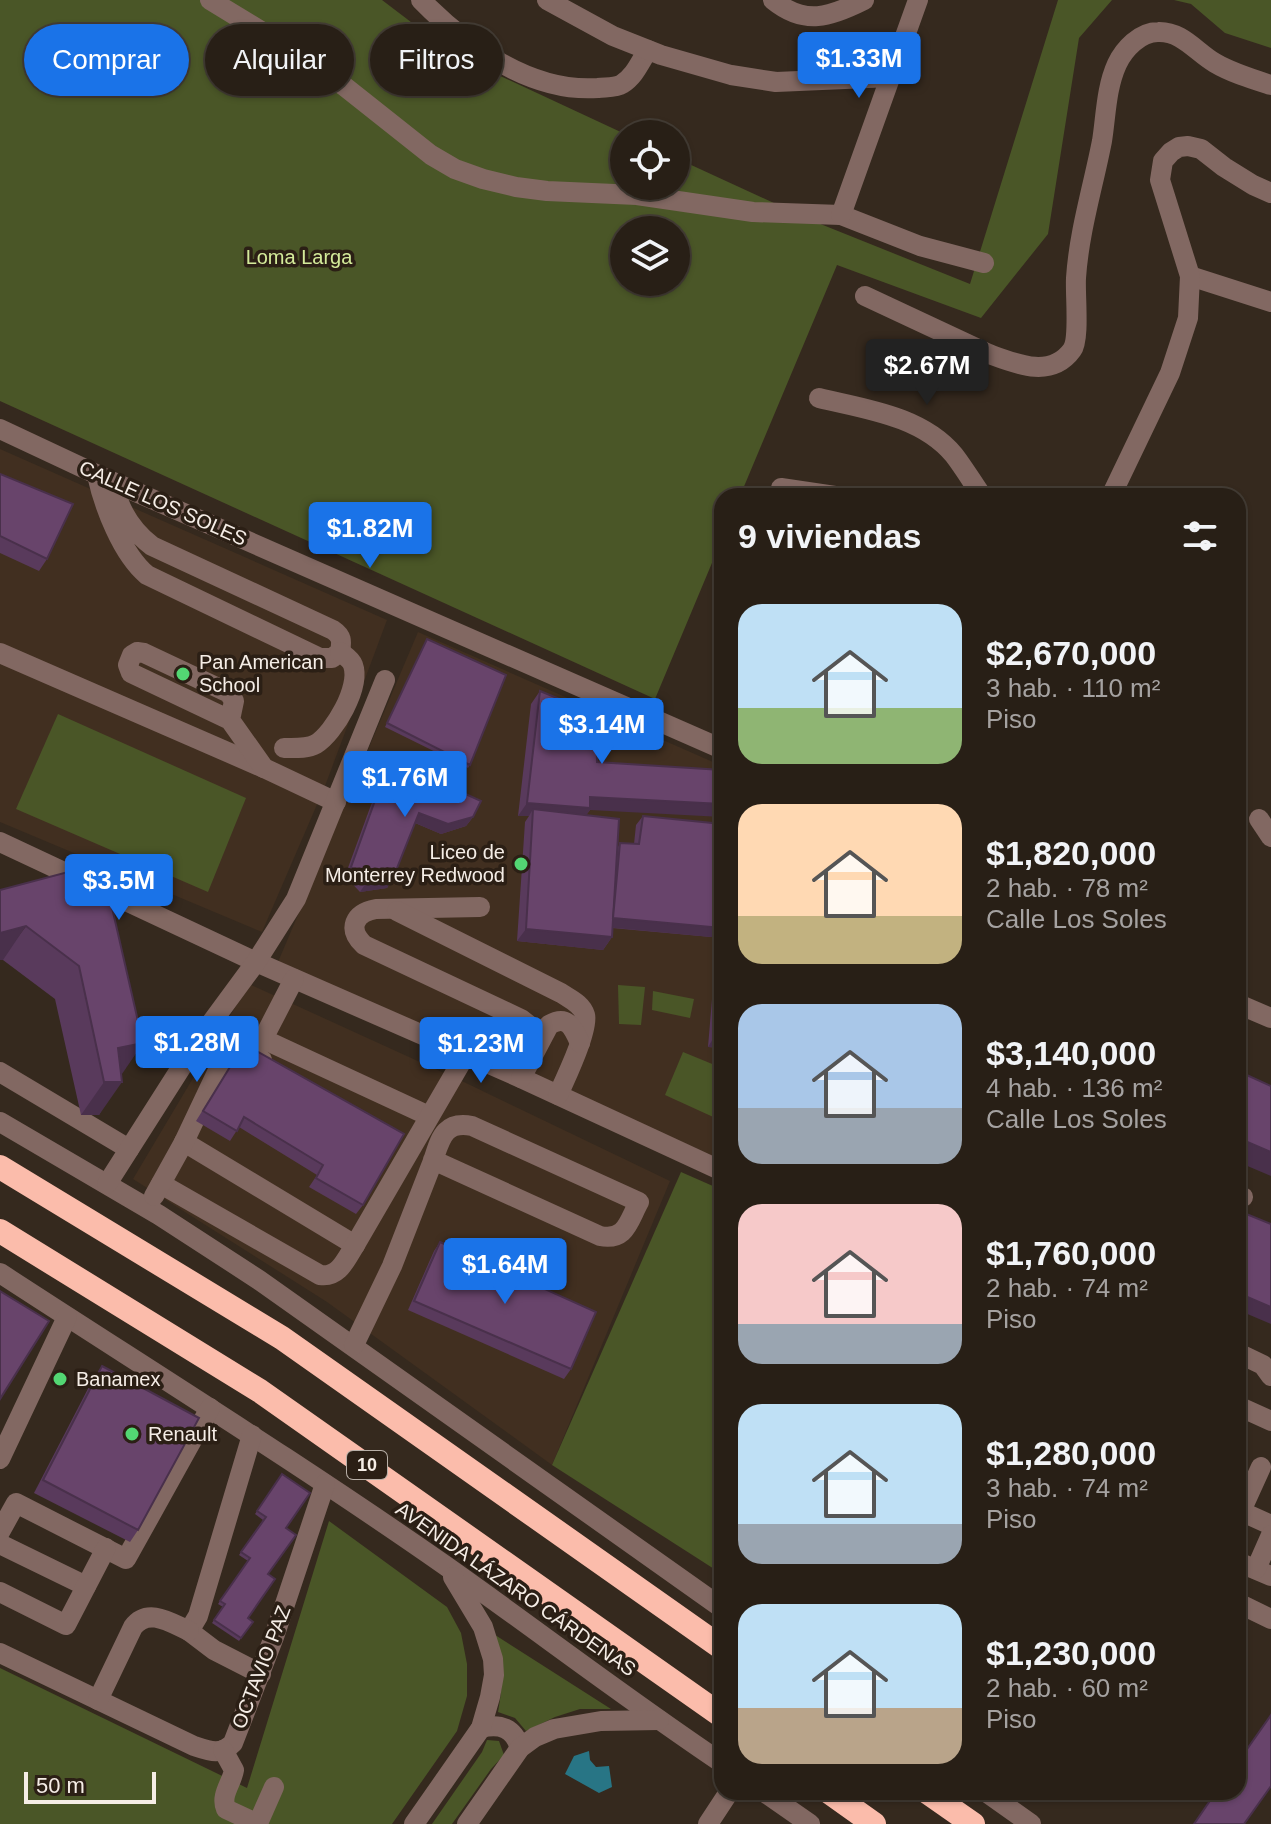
<!DOCTYPE html>
<html lang="es">
<head>
<meta charset="utf-8">
<style>
	:root { --surface:#281f16; --page:#30271f; --text:#f1f3f6; --muted:#a5a2a1; --line:#443d35; --accent:#1a73e8 }
	body { margin:0; font-family:Helvetica,sans-serif; background:var(--page); color:var(--text); height:100vh; display:flex; flex-direction:column; font-size:30px; white-space:nowrap }
	* { box-sizing:border-box; margin:0 }
	p { font-size:26px; color:var(--muted) }
	.icon { flex:none; width:44px; height:44px; fill:none; stroke:currentColor; stroke-width:2; stroke-linecap:round; stroke-linejoin:round }
	.map { position:relative; flex:1; overflow:hidden }
	.panel { position:absolute; left:714px; top:488px; width:532px; height:1312px; display:flex; flex-direction:column; background:var(--surface); border-radius:24px; box-shadow:0 2px 6px #0004,0 0 0 2px var(--line) }
	.panel>* { flex:none }
	.top-card { position:absolute; left:24px; top:24px; width:570px; height:72px; display:flex; gap:16px }
	.fabs { position:absolute; left:610px; top:120px; display:grid; gap:16px }
	.fabs a { display:grid; place-items:center; width:80px; height:80px; border-radius:50%; background:var(--surface); box-shadow:0 2px 6px #0004,0 0 0 2px var(--line); font-size:40px }
	.scale { position:absolute; left:24px; bottom:20px; width:132px; box-sizing:border-box; padding-left:8px; border:4px solid #f5ede6; border-top:0; font-size:22px; line-height:28px; white-space:nowrap; color:#f5ede6; -webkit-text-stroke:6px #2b1f15; paint-order:stroke }
	.price { position:absolute; translate:-50% -68px; padding:0 18px; border-radius:8px; background:var(--accent); color:#fff; font-size:26px; line-height:52px; filter:drop-shadow(0 2px 4px #0008) }
	.price::after { content:''; position:absolute; left:50%; top:48px; width:24px; height:18px; margin-left:-12px; background:inherit; clip-path:polygon(0 0,100% 0,50% 100%) }
	.price.active { background:#222; color:#fff }
	ul { padding:0; list-style:none }
	li { display:flex; align-items:center; gap:24px; height:200px; padding:0 24px }
	li span { display:grid; place-items:center; flex:none; width:224px; height:160px; border-radius:24px; color:#555 }
	li>.icon { margin-inline-start:auto }
	span .icon { width:96px; height:96px; fill:#fffc; stroke-width:1 }
	li b { font-size:34px }
	h2 { display:flex; justify-content:space-between; align-items:center; height:96px; padding:0 24px; font-size:34px }
	.tag { padding:0 28px; border-radius:36px; background:var(--surface); box-shadow:0 2px 6px #0004,0 0 0 2px var(--line); font-size:28px; line-height:72px }
	.tag.active { background:var(--accent); color:#fff }
	.map>svg:first-child { display:block }
	.built { fill:#412f20 }
	.green { fill:#4a5627; fill-rule:evenodd }
	.water { fill:#287585 }
	.lines { fill:none; stroke-linecap:round; stroke-linejoin:round }
	.minor { stroke:#826862; stroke-width:20 }
	.highway { stroke:#fbbcab; stroke-width:24 }
	.wall { fill:#593a5c }
	.shaded-wall { fill:#49304b }
	.building { fill:#68446b; stroke:#49304b; stroke-width:2 }
	.poi-dot { fill:#53d673; stroke:#2b1f15; stroke-width:3 }
	.labels { text-anchor:middle; dominant-baseline:central; stroke-width:7; stroke-linejoin:round; paint-order:stroke }
	.shield { fill:#2b1f15; stroke:#b8afa7; stroke-width:2 }
	.shield-label { font-size:18px; font-weight:bold; fill:#f5ede6 }
	.park-label { font-size:20px; fill:#d4eb9a; stroke:#2b1f15 }
	.street-label { font-size:20px; fill:#f5ede6; stroke:#2b1f15 }
	.poi-label { font-size:20px; fill:#f5ede6; stroke:#2b1f15; text-anchor:start }
</style>
</head>
<body>
<div class="map">
<svg width="1271" height="1824" viewBox="0 0 1271 1824">
	<rect width="100%" height="100%" fill="#35291e"/>
	<g class="built">
		<path d="M0,449L387,620L325,786L262,932L0,822Z"/>
		<path d="M418,632L722,766V1160L278,962Z"/>
		<path d="M249,984L466,1083L670,1181L552,1465L327,1302L133,1179Z"/>
	</g>
	<g class="green">
		<path d="M0,0H382L453,54L625,134L624,186H676V158L813,221L970,284L1058,0H1112L1079,38L1048,234L981,318L837,265L740,496H722V539L655,699L0,401ZM624,230H676V282H624Z"/>
		<path d="M1174,0H1271V48L1225,33L1191,4Z"/>
		<path d="M58,714L246,798L208,892L16,809Z"/>
		<path d="M618,985L645,987L641,1025L619,1024Z"/>
		<path d="M653,991L694,999L690,1018L652,1010Z"/>
		<path d="M683,1052L722,1068V1121L665,1095Z"/>
		<path d="M681,1172L722,1190V1574L552,1465Z"/>
		<path d="M329,1521L447,1607L461,1633L467,1664V1696L457,1731L392,1824H0V1668L247,1788Z"/>
		<path d="M492,1633L611,1709H580L555,1717L526,1731L515,1718L498,1712C504,1679 503,1665 492,1633Z"/>
		<path d="M487,1740L499,1741L504,1755L491,1769L452,1824H432L482,1752Z"/>
	</g>
	<path class="water" d="M589,1751L590,1760L596,1767L609,1766L612,1787L599,1793L565,1774L574,1756Z"/>
	<g class="lines">
		<g class="minor">
			<path d="M210,0L297,53L344,86L431,155L455,169L483,179L516,187L547,191L637,195L753,212L841,215L920,246L984,263"/>
			<path d="M421,0C466,46 531,93 598,88C606,87 616,88 622,84C635,76 640,62 648,50"/>
			<path d="M547,0L613,36L661,55L731,75L776,82L891,77"/>
			<path d="M773,0C805,26 830,17 864,0"/>
			<path d="M841,215L918,0"/>
			<path d="M1190,276L1271,302"/>
			<path d="M865,296L989,354C1016,364 1051,379 1072,350C1080,339 1075,295 1076,278C1079,232 1093,187 1102,141C1106,116 1106,88 1117,64C1124,49 1140,32 1158,32C1182,31 1196,52 1215,63C1232,73 1252,79 1271,85"/>
			<path d="M819,398C865,409 922,416 954,455C964,468 973,483 982,496"/>
			<path d="M0,429L113,482L722,749"/>
			<path d="M97,475C104,507 122,554 147,575L320,658H332L340,652C342,641 342,636 333,630L152,546C131,530 118,508 113,482"/>
			<path d="M781,488L835,496"/>
			<path d="M1111,496L1170,373L1188,318L1190,276L1160,180L1163,161L1171,152L1179,147L1188,146L1201,149L1224,167L1253,185L1271,193"/>
			<path d="M0,653L264,768"/>
			<path d="M230,720L234,701L229,693L144,653L137,652L132,655L128,665L131,673L230,720L264,768L336,802"/>
			<path d="M284,748C294,748 307,749 316,744C334,733 361,687 353,665C351,659 345,656 340,652"/>
			<path d="M1259,819L1271,837"/>
			<path d="M0,842L256,962L521,1078L722,1171"/>
			<path d="M480,907L376,909C354,913 347,929 364,945L521,1019L534,1029L540,1041"/>
			<path d="M397,911L561,993C570,999 582,1004 585,1015C589,1029 565,1080 558,1095"/>
			<path d="M294,979L263,1039L429,1116"/>
			<path d="M1238,1004L1271,1018"/>
			<path d="M0,1072L129,1149"/>
			<path d="M521,1078L549,1025C568,1014 573,1028 580,1043"/>
			<path d="M0,1122L159,1215L259,1280L722,1608"/>
			<path d="M184,1142L355,1245"/>
			<path d="M107,1184L200,1038L256,962L296,899L385,680"/>
			<path d="M161,1184L320,1275C339,1278 346,1259 355,1245L466,1054"/>
			<path d="M1238,1195L1243,1197"/>
			<path d="M154,1196L184,1142L228,1049L238,1046L262,1060"/>
			<path d="M0,1273C149,1370 300,1464 446,1566C538,1631 628,1700 722,1763"/>
			<path d="M354,1345L392,1266L431,1166C440,1143 441,1120 472,1126L639,1202C628,1222 626,1241 600,1236L433,1160"/>
			<path d="M1238,1353L1263,1365L1271,1376"/>
			<path d="M1238,1406L1271,1421"/>
			<path d="M252,1435L198,1616L189,1631L214,1650L261,1674"/>
			<path d="M0,1459L67,1317"/>
			<path d="M1238,1510L1271,1525"/>
			<path d="M1241,1511L1261,1467"/>
			<path d="M0,1532L16,1503L126,1559L210,1408"/>
			<path d="M0,1544L86,1586"/>
			<path d="M1238,1562L1271,1576"/>
			<path d="M1256,1569L1271,1535"/>
			<path d="M0,1592L66,1625L106,1548"/>
			<path d="M1238,1603L1271,1619"/>
			<path d="M0,1653L194,1746C209,1751 221,1756 233,1743L274,1637L325,1484"/>
			<path d="M98,1700L133,1627C148,1607 171,1623 189,1631"/>
			<path d="M481,1728C500,1723 514,1728 520,1748"/>
			<path d="M223,1750L234,1770C232,1783 220,1795 226,1809L256,1823L259,1821L274,1787"/>
			<path d="M764,1792L810,1824"/>
			<path d="M986,1792L1031,1824"/>
			<path d="M414,1824L481,1728L490,1697L494,1675L493,1659L483,1627L453,1577"/>
			<path d="M467,1824L520,1748L535,1737L554,1729L601,1721L659,1720"/>
			<path d="M708,1824L729,1792"/>
		</g>
		<g class="highway">
			<path d="M0,1167L282,1338L722,1648"/>
			<path d="M0,1231L260,1391L722,1716"/>
			<path d="M829,1792L874,1824"/>
			<path d="M927,1792L973,1824"/>
		</g>
	</g>
	<g class="wall">
		<path d="M0,474L47,559L39,571L0,553Z"/>
		<path d="M427,639L470,765L468,768L385,727Z"/>
		<path d="M540,691L590,810L586,815L618,847L620,843L634,844L636,825L643,816L722,824V938L612,928V937L603,950L517,941L525,822L529,816H518L531,704Z"/>
		<path d="M393,761L473,817L466,826L441,834L415,823L393,878L387,888L360,892L345,876L371,805L387,771Z"/>
		<path d="M68,872L143,1043L121,1074L99,1115H81L55,999L3,960H0Z"/>
		<path d="M722,964V1048L708,1047L714,975Z"/>
		<path d="M244,1044L363,1205L356,1214L309,1187L317,1175L239,1127L230,1141L196,1121Z"/>
		<path d="M440,1242L571,1369L564,1379L408,1310L434,1251Z"/>
		<path d="M102,1366L138,1530L130,1542L34,1493L93,1379Z"/>
		<path d="M282,1474L286,1528L268,1574L248,1618L253,1622L239,1641L212,1623L223,1607L218,1604L248,1561L239,1555L263,1520L255,1514Z"/>
	</g>
	<g class="shaded-wall">
		<path d="M590,797L722,804V817L590,810L582,821L533,809L529,816H518L527,803Z"/>
		<path d="M419,813L473,817L466,826L441,834L413,822Z"/>
		<path d="M393,878L387,888L360,892L366,883Z"/>
		<path d="M611,918L722,928V938L605,927Z"/>
		<path d="M26,926L3,960H0V933Z"/>
		<path d="M526,929L612,937L603,950L517,941Z"/>
		<path d="M716,1034L722,1035V1048L708,1047Z"/>
		<path d="M143,1043L120,1077L118,1048Z"/>
		<path d="M104,1082H122L99,1115H81Z"/>
		<path d="M1238,1138L1271,1152V1176L1238,1162Z"/>
		<path d="M1238,1293L1271,1307V1324L1238,1310Z"/>
	</g>
	<g class="building">
		<path d="M0,474L73,504L47,559L0,536Z"/>
		<path d="M427,639L506,675L470,765L387,723Z"/>
		<path d="M540,691L596,714L597,762L722,770V804L590,797V808L527,803Z"/>
		<path d="M393,761L481,801L473,817L448,824L419,813L393,878L366,883L351,867L377,795Z"/>
		<path d="M533,809L619,819L612,937L526,929Z"/>
		<path d="M643,816L722,824V928L613,918L620,843L639,844Z"/>
		<path d="M68,872L108,890L143,1043L118,1048L122,1082H104L79,966L26,926L0,933V890Z"/>
		<path d="M722,970V1035L716,1034Z"/>
		<path d="M244,1044L404,1134L363,1205L316,1178L323,1165L244,1117L237,1131L203,1111Z"/>
		<path d="M1238,1071L1271,1086V1152L1238,1138Z"/>
		<path d="M1239,1211L1271,1224V1307L1238,1293Z"/>
		<path d="M440,1242L596,1312L571,1369L414,1301Z"/>
		<path d="M0,1291L49,1321L0,1399Z"/>
		<path d="M102,1366L199,1418L138,1530L43,1480Z"/>
		<path d="M282,1474L310,1493L286,1528L296,1535L268,1574L275,1579L248,1618L253,1622L241,1638L214,1620L225,1604L220,1601L250,1558L241,1552L266,1517L257,1511Z"/>
		<path d="M1271,1715V1786L1244,1824H1194L1216,1792H1238V1762Z"/>
	</g>
	<g class="poi-dot">
		<circle cx="183" cy="674" r="8"/>
		<circle cx="521" cy="864" r="8"/>
		<circle cx="60" cy="1379" r="8"/>
		<circle cx="132" cy="1434" r="8"/>
	</g>
	<g class="labels">
		<rect class="shield" x="347" y="1451" width="40" height="28" rx="6"/>
		<g class="shield-label">
			<text x="367" y="1465">10</text>
		</g>
		<g class="park-label">
			<text x="299" y="257">Loma Larga</text>
		</g>
		<g class="street-label">
			<text transform="translate(163 503) rotate(24)">CALLE LOS SOLES</text>
			<text transform="translate(516 1589) rotate(35)">AVENIDA LÁZARO CÁRDENAS</text>
			<text transform="translate(261 1667) rotate(-69)">OCTAVIO PAZ</text>
		</g>
		<g class="poi-label">
			<text x="199" y="662">Pan American<tspan x="199" dy="23">School</tspan></text>
			<text x="505" y="852" text-anchor="end">Liceo de<tspan x="505" dy="23">Monterrey Redwood</tspan></text>
			<text x="76" y="1379">Banamex</text>
			<text x="148" y="1434">Renault</text>
		</g>
	</g>
</svg>
<div class="fabs">
<a><svg class="icon" aria-label="locate" viewBox="0 0 24 24"><circle cx="12" cy="12" r="6"/><path d="M12 2v4M12 18v4M2 12h4M18 12h4"/></svg></a>
<a><svg class="icon" aria-label="layers" viewBox="0 0 24 24"><path d="M12 4l9 5-9 5-9-5zM3 14l9 5 9-5"/></svg></a>
</div>
<div class="scale">50 m</div>
<b class="price" style="left:859px;top:100px">$1.33M</b>
<b class="price active" style="left:927px;top:407px">$2.67M</b>
<b class="price" style="left:370px;top:570px">$1.82M</b>
<b class="price" style="left:602px;top:766px">$3.14M</b>
<b class="price" style="left:405px;top:819px">$1.76M</b>
<b class="price" style="left:119px;top:922px">$3.5M</b>
<b class="price" style="left:197px;top:1084px">$1.28M</b>
<b class="price" style="left:481px;top:1085px">$1.23M</b>
<b class="price" style="left:505px;top:1306px">$1.64M</b>
<div class="top-card">
<a class="tag active">Comprar</a>
<a class="tag">Alquilar</a>
<a class="tag">Filtros</a>
</div>
<section class="panel">
<h2>9 viviendas<svg class="icon" aria-label="filters" viewBox="0 0 24 24"><path d="M4 7h16M4 17h16"/><circle cx="9" cy="7" r="2"/><circle cx="15" cy="17" r="2"/></svg></h2>
<ul>
<li><span style="background:linear-gradient(#bfe0f5 65%,#8fb573 0)"><svg class="icon" aria-label="home" viewBox="0 0 24 24"><path d="M3 11l9-7 9 7M6 9v11h12V9"/></svg></span><div><b>$2,670,000</b><p>3 hab. · 110 m²</p><p>Piso</p></div></li>
<li><span style="background:linear-gradient(#ffd9b3 70%,#c2b280 0)"><svg class="icon" aria-label="home" viewBox="0 0 24 24"><path d="M3 11l9-7 9 7M6 9v11h12V9"/></svg></span><div><b>$1,820,000</b><p>2 hab. · 78 m²</p><p>Calle Los Soles</p></div></li>
<li><span style="background:linear-gradient(#a9c7e8 65%,#9aa5b1 0)"><svg class="icon" aria-label="home" viewBox="0 0 24 24"><path d="M3 11l9-7 9 7M6 9v11h12V9"/></svg></span><div><b>$3,140,000</b><p>4 hab. · 136 m²</p><p>Calle Los Soles</p></div></li>
<li><span style="background:linear-gradient(#f6c9c9 75%,#9aa5b1 0)"><svg class="icon" aria-label="home" viewBox="0 0 24 24"><path d="M3 11l9-7 9 7M6 9v11h12V9"/></svg></span><div><b>$1,760,000</b><p>2 hab. · 74 m²</p><p>Piso</p></div></li>
<li><span style="background:linear-gradient(#bfe0f5 75%,#9aa5b1 0)"><svg class="icon" aria-label="home" viewBox="0 0 24 24"><path d="M3 11l9-7 9 7M6 9v11h12V9"/></svg></span><div><b>$1,280,000</b><p>3 hab. · 74 m²</p><p>Piso</p></div></li>
<li><span style="background:linear-gradient(#bfe0f5 65%,#b9a48a 0)"><svg class="icon" aria-label="home" viewBox="0 0 24 24"><path d="M3 11l9-7 9 7M6 9v11h12V9"/></svg></span><div><b>$1,230,000</b><p>2 hab. · 60 m²</p><p>Piso</p></div></li>
</ul>
</section>
</div>
</body>
</html>
